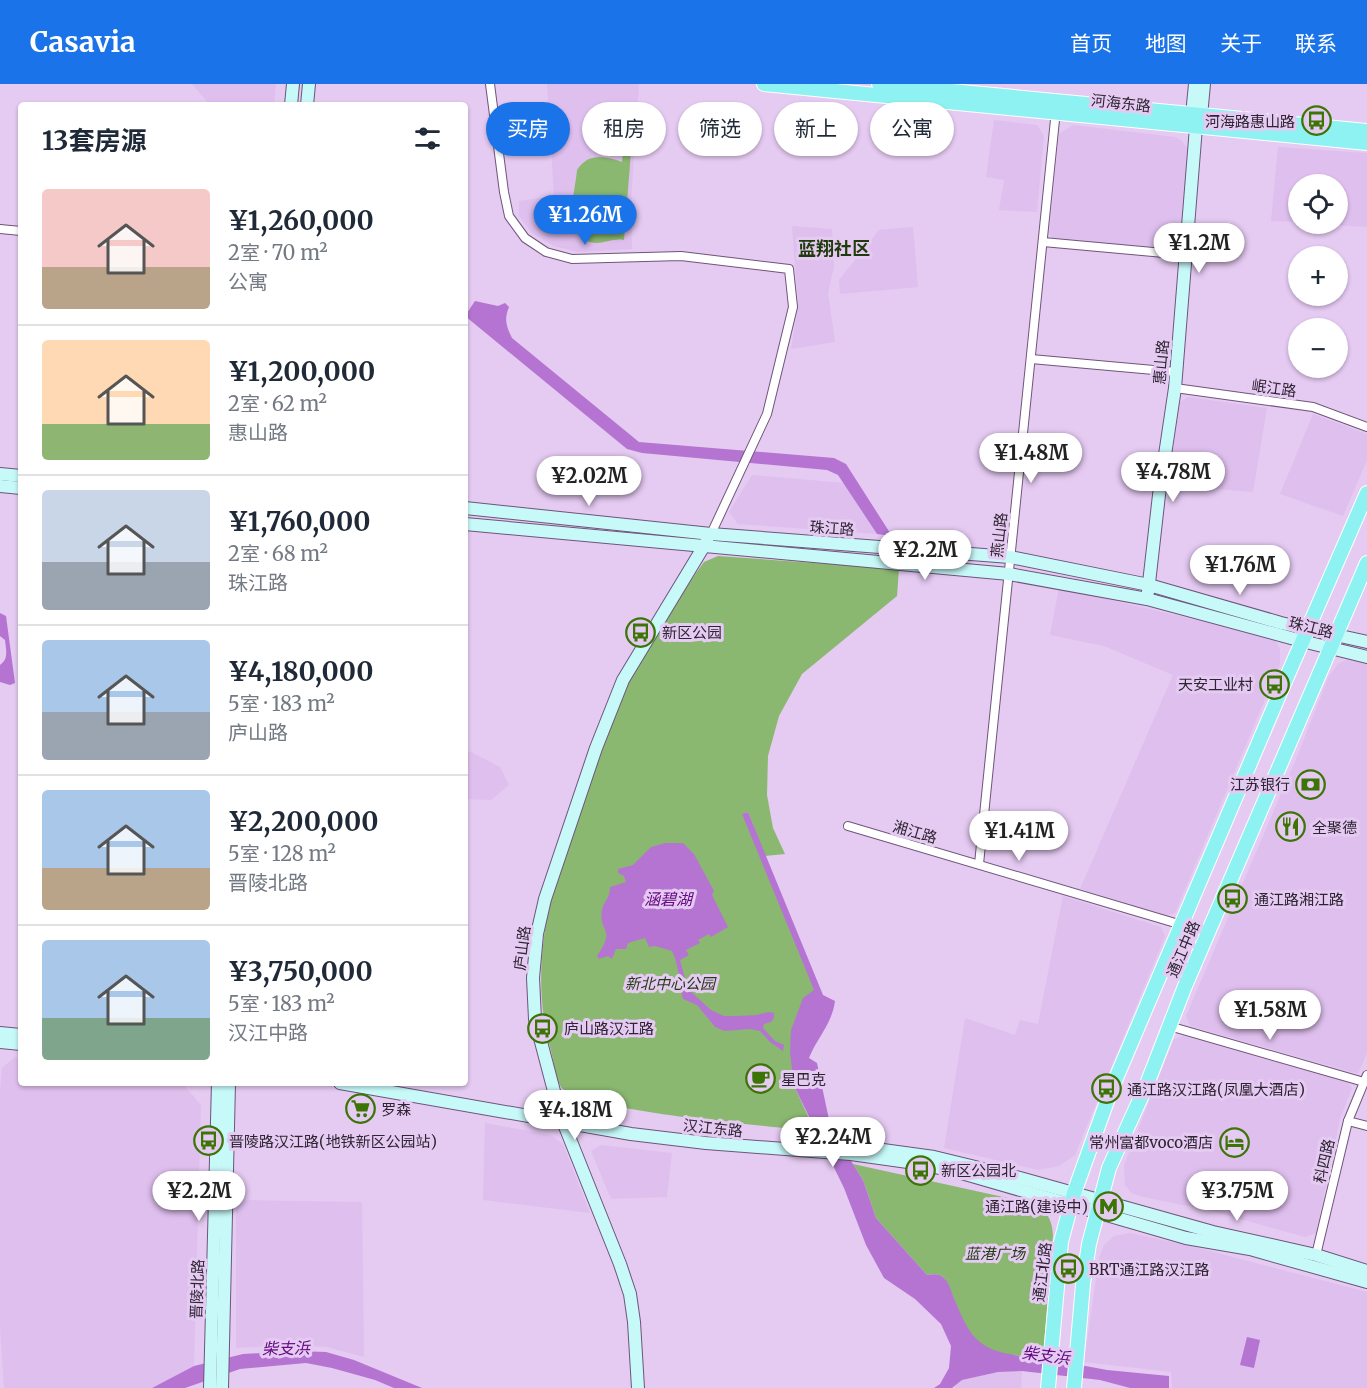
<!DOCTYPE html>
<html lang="zh">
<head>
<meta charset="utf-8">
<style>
	:root { --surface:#fff; --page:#f6f6f7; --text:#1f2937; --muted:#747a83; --line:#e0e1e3; --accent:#1a73e8 }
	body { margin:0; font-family:Merriweather,"Noto Sans SC",serif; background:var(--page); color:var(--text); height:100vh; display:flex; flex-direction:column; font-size:22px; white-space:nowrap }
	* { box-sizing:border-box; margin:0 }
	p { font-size:20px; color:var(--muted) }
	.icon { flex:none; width:33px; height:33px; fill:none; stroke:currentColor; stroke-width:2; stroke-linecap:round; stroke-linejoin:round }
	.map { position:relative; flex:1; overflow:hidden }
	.drawer { position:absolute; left:18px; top:18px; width:450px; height:984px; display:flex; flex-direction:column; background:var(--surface); border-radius:6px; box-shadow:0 2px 4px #0004 }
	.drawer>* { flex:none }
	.hud { position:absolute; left:486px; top:18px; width:570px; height:54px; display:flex; gap:12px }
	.tools { position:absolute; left:1288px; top:90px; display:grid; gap:12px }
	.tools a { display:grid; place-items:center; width:60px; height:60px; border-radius:50%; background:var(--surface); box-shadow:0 2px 4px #0004; font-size:30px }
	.price { position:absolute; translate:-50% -51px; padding:0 14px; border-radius:21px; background:#fff; color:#222; font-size:20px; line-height:39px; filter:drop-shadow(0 2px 3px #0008) }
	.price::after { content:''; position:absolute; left:50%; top:36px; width:18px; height:14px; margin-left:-9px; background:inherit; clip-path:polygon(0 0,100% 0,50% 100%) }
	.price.selected { background:var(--accent); color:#fff }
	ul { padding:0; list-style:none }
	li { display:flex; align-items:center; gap:18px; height:150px; padding:0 24px }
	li+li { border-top:2px solid var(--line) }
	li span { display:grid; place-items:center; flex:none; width:168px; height:120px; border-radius:6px; color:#555 }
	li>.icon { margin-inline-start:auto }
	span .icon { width:72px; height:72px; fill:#fffc; stroke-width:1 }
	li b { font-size:26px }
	h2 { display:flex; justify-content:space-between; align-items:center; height:72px; padding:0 24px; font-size:26px }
	.tag { padding:0 21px; border-radius:27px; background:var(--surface); box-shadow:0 2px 4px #0004; font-size:21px; line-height:54px }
	.tag.selected { background:var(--accent); color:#fff }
	header { display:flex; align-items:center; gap:36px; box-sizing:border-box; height:84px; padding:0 30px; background:var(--accent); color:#fff }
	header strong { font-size:28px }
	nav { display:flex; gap:33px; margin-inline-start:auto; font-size:21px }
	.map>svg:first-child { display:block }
	.built { fill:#dfbfee }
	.green { fill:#8bb871 }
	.water { fill:#b574d2 }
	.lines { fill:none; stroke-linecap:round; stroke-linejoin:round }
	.street-casing { stroke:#6e5579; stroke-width:10 }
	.secondary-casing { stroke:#6e5579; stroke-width:14 }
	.primary-casing { stroke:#fff; stroke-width:16 }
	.street { stroke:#fff; stroke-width:8 }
	.secondary { stroke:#c7f9f9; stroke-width:12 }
	.primary { stroke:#8ff2f2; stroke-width:14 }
	.labels { text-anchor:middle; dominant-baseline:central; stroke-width:6; stroke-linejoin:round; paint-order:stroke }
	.street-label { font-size:15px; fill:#2e2433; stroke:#e5caf2 }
	.poi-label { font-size:15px; fill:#2e2433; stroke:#e5caf2; text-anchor:start }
	.park-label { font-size:15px; font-style:italic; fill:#233c13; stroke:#e5caf2 }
	.water-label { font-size:16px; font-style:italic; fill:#660b83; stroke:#e5caf2 }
	.quarter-label { font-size:18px; font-weight:bold; fill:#1f3a0b; stroke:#e5caf2 }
</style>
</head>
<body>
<header>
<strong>Casavia</strong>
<nav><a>首页</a><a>地图</a><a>关于</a><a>联系</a></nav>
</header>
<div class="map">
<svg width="1367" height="1304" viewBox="0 0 1367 1304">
	<rect width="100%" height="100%" fill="#e5caf2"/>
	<g class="built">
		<path d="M192,0H276L274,21H210Z"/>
		<path d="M547,0H639L631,116L632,165L577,168L554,162L532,149L519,132V117L554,112Z"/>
		<path d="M994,36L1037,41L1044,52L1037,128L999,126L1004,96L986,93Z"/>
		<path d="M1073,41L1175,53L1181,56L1187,64L1189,75L1182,162L1174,168L1055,157L1049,150L1059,50Z"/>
		<path d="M1278,63L1367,69V143L1317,140H1338V100H1299V138L1271,137Z"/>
		<path d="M792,142L832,145L834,183L828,209L835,258L791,265L798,221Z"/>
		<path d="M913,143L918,203L840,210L839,196L879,146Z"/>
		<path d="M1188,313L1267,324L1253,408L1168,401L1180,318Z"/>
		<path d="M1313,330L1367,350V376L1343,432L1280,410Z"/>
		<path d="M752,391L844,399L877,450L738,440L729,428Z"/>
		<path d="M1059,504L1270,553L1277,559L1280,565V580L1175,829L1166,832L1080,805L1173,591L1104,562L1050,551Z"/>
		<path d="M1359,574L1367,576V969L1358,990L1190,942L1186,932L1298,670L1329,592L1338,580L1346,576Z"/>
		<path d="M465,665L500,683L509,701L491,716L465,715Z"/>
		<path d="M1063,812L1161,843L1165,852L1075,1071L1059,1082L1038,1086L944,1064L965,934L1015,951L1020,936L1038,940Z"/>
		<path d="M1183,952L1347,996L1352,1004L1340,1035L1316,1149L1305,1153L1208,1126L1143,1113L1131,1109L1125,1101L1124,1081L1174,955Z"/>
		<path d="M15,973H21V999H182L201,1021L194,1282L152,1304H4L0,1244V1007L2,984Z"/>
		<path d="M485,1039L551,1051L563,1060L590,1129L483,1116Z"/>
		<path d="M601,1061L672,1069L667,1113L611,1115L591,1067Z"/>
		<path d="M236,1116L362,1118L364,1273L327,1263L292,1261L236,1264Z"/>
		<path d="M1130,1149L1187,1161L1367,1208V1304H1172L1171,1288L1084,1278L1099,1174L1104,1161L1114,1152Z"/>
		<path d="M1022,1287L1021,1304H955V1302L962,1296L998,1288Z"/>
	</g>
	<g class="green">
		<path d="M625,42L633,43L624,156C614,154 606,159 596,159C560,156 575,110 577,86C588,68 606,72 622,78Z"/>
		<path d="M718,472L899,485L897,512L802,590L779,632L768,672L767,711L773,744L785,770L765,772L748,728L743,730L815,907L794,1002L815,1047C777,1043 578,1027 561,1003C556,995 553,973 550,963C523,866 563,763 598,673C608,648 616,621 628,597C647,561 674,523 696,489L704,478Z"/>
		<path d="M853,1080L1030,1119C1046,1125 1052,1134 1053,1151L1043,1274C1024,1270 1001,1274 984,1263C968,1252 959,1228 952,1211C950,1206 948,1198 944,1194C939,1189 933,1190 927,1191L876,1134L863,1096Z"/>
	</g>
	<g class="water">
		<path d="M475,217L498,222L505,219L509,223C504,235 506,242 512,254L639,358L834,374L846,380L892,452L877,450L838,391L827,386L642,369L627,365L465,232Z"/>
		<path d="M0,529L6,532L15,599L10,601L0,598V581C9,575 6,566 5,556L0,552Z"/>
		<path d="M748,728L823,911L835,917C832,940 817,954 809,974L817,979L831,1045L863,1096L876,1134L927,1191C933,1190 939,1189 944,1194C950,1199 952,1212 956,1219C968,1248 977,1265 1010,1270C1018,1272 1024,1273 1032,1272L1107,1286L1169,1292V1304H1130L1100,1296L1022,1287L998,1288L962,1296L952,1304H934L940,1300L949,1284L951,1262L941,1240L915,1215L884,1194L866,1161L844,1104L794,1002L790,968L791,946L803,914L814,906L742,730Z"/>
		<path d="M665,759H683L694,770L714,807L712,811L728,843L711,853L709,850L698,856L700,859L686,866L689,871L680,876L688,905L711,926L724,932H736L756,931L769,928L774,929V934L771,938L764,940L763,944L775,957L784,961L783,967L770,958L760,947L750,945L725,947L715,943L697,921L683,915C679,899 679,881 672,867L655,862L649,863L645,854L628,859L626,865H616L612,875L608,872L599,875L597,872C617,843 598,849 602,826C604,816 610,815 610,803L626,798L624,792L618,789V785L633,781L651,763Z"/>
		<path d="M1247,1253L1260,1256L1254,1284L1240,1281Z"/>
		<path d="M296,1267L326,1268L354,1276L422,1304H394L375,1296L332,1284L306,1279L240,1285L185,1304H152L194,1282L243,1270Z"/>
	</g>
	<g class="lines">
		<defs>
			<g id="street">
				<path d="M490,0L504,108L509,132L525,154L546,168L572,175L681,172L789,185L793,223L767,330L711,450"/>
				<path d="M0,145L21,147"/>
				<path d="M1043,158L1186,171"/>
				<path d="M1031,275L1176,288"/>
				<path d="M1175,304L1313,323L1367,343"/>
				<path d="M848,742L1182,841"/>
				<path d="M979,780L1056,26"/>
				<path d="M1169,942L1364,998"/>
				<path d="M1348,1037L1367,1042"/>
				<path d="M1316,1171L1348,1037L1367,991"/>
			</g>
			<g id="secondary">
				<path d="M1195,0L1192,31L1195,39"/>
				<path d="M291,21L293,0"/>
				<path d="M307,21L309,0"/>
				<path d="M0,390L21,392"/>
				<path d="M0,402L21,404"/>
				<path d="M465,424L711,450L1010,473L1149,501L1281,539L1367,558"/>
				<path d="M465,440L1009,490L1147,515L1302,557L1367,573"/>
				<path d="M1148,508L1159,411L1175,304L1196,43L1201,32L1204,0"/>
				<path d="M0,949L21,951"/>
				<path d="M0,958L21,960"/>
				<path d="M340,999L631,1050L706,1059L851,1070L922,1080L965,1090L1186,1154L1250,1165L1367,1198"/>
				<path d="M540,1027L591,1036"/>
				<path d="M883,1066L934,1073L1020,1094L1213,1148L1316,1171L1367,1187"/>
				<path d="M210,1304L218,999"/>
				<path d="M222,1304L229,999"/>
				<path d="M638,1304L634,1238L630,1210L620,1180L560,1030L535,935L533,894L537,850L545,815L596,664L623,596L707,457"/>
			</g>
			<g id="primary">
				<path d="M764,0L1367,59"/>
				<path d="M879,0L1367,47"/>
				<path d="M1048,1304L1061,1158L1074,1109L1111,1006L1282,604L1367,409"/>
				<path d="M1074,1304L1083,1200L1089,1160L1109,1084L1147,1000L1185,902L1367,479"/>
			</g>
		</defs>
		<use href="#street" class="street-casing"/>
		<use href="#secondary" class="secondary-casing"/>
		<use href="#primary" class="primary-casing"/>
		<use href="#street" class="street"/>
		<use href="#secondary" class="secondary"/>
		<use href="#primary" class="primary"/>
	</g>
	<defs>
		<symbol id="bus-ring" viewBox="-11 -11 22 22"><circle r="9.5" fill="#e5caf2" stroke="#3c7506" stroke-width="1.5"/><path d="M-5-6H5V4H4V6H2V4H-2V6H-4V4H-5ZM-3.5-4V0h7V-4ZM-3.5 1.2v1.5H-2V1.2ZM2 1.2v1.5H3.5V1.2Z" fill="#3c7506"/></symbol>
		<symbol id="bank-ring" viewBox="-11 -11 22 22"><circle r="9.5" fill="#e5caf2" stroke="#3c7506" stroke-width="1.5"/><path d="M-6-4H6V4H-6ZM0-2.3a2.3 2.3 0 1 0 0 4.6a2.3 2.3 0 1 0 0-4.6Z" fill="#3c7506"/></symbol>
		<symbol id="restaurant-ring" viewBox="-11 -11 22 22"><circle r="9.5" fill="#e5caf2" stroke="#3c7506" stroke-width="1.5"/><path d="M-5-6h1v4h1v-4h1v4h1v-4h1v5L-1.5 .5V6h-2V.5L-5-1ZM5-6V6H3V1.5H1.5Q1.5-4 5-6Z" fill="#3c7506"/></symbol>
		<symbol id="cafe-ring" viewBox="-11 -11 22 22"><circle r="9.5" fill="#e5caf2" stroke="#3c7506" stroke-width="1.5"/><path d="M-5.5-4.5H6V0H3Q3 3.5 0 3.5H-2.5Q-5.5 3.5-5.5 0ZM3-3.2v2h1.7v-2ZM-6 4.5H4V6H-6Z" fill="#3c7506"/></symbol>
		<symbol id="supermarket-ring" viewBox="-11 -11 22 22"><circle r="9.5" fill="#e5caf2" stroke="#3c7506" stroke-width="1.5"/><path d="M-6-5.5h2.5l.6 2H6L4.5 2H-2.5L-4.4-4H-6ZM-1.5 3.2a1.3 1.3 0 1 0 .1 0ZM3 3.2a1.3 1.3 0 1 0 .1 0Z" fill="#3c7506"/></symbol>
		<symbol id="hotel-ring" viewBox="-11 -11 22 22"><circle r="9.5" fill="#e5caf2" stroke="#3c7506" stroke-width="1.5"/><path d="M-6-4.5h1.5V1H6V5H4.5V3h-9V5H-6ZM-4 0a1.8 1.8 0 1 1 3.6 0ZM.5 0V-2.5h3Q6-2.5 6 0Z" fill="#3c7506"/></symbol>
		<symbol id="metro-ring" viewBox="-11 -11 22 22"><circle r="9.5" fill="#e5caf2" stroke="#3c7506" stroke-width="1.5"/><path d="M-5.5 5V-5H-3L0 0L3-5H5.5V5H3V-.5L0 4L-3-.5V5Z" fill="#3c7506"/></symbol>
	</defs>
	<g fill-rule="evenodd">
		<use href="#bus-ring" x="1300" y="20" width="33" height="33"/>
		<use href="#bus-ring" x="624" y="532" width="33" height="33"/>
		<use href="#bus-ring" x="1258" y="584" width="33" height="33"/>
		<use href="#bank-ring" x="1294" y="684" width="33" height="33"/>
		<use href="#restaurant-ring" x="1274" y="726" width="33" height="33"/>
		<use href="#bus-ring" x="1216" y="798" width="33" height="33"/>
		<use href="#bus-ring" x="526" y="928" width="33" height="33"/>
		<use href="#cafe-ring" x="744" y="978" width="33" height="33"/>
		<use href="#bus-ring" x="1090" y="988" width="33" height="33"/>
		<use href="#supermarket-ring" x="344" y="1008" width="33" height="33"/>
		<use href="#bus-ring" x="192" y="1040" width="33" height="33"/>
		<use href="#hotel-ring" x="1218" y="1042" width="33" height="33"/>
		<use href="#bus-ring" x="904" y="1070" width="33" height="33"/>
		<use href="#metro-ring" x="1092" y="1106" width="33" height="33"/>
		<use href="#bus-ring" x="1052" y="1168" width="33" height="33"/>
	</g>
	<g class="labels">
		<g class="street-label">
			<text transform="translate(1121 19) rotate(6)">河海东路</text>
			<text transform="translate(1161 278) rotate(-85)">惠山路</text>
			<text transform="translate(1274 304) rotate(8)">岷江路</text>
			<text transform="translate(832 444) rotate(4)">珠江路</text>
			<text transform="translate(999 451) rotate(-84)">燕山路</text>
			<text transform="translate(1311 543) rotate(14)">珠江路</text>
			<text transform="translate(915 748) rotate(16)">湘江路</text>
			<text transform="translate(522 864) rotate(-83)">庐山路</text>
			<text transform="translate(1183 865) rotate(-67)">通江中路</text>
			<text transform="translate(713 1044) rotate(6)">汉江东路</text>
			<text transform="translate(1324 1077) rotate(-77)">科四路</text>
			<text transform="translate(1042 1188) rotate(-83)">通江北路</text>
			<text transform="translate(197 1205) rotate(-88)">晋陵北路</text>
		</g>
		<g class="poi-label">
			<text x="1295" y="37" text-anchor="end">河海路惠山路</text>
			<text x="662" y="548">新区公园</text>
			<text x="1253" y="600" text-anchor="end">天安工业村</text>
			<text x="1290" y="700" text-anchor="end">江苏银行</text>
			<text x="1312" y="743">全聚德</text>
			<text x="1254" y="815">通江路湘江路</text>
			<text x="564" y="944">庐山路汉江路</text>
			<text x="781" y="995">星巴克</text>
			<text x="1127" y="1005">通江路汉江路(凤凰大酒店)</text>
			<text x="381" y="1025">罗森</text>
			<text x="229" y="1057">晋陵路汉江路(地铁新区公园站)</text>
			<text x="1213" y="1058" text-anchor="end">常州富都voco酒店</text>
			<text x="941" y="1086">新区公园北</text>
			<text x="1088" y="1122" text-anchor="end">通江路(建设中)</text>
			<text x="1089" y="1185">BRT通江路汉江路</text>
		</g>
		<g class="park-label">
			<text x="670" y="899">新北中心公园</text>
			<text x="995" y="1169">蓝港广场</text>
		</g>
		<g class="water-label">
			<text x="668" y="815">涵碧湖</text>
			<text transform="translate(286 1264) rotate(-1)">柴支浜</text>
			<text transform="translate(1046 1271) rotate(7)">柴支浜</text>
		</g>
		<g class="quarter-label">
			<text x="834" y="164">蓝翔社区</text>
		</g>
	</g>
</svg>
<div class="tools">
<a><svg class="icon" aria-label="locate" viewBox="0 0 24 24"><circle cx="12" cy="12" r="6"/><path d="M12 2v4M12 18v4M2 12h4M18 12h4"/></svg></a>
<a>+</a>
<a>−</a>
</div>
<b class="price selected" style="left:585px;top:162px">¥1.26M</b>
<b class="price" style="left:1199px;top:190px">¥1.2M</b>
<b class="price" style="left:1031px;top:400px">¥1.48M</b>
<b class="price" style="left:1173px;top:419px">¥4.78M</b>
<b class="price" style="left:589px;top:423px">¥2.02M</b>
<b class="price" style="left:925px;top:497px">¥2.2M</b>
<b class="price" style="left:1240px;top:512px">¥1.76M</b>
<b class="price" style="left:1019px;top:778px">¥1.41M</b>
<b class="price" style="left:1270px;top:957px">¥1.58M</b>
<b class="price" style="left:575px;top:1057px">¥4.18M</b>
<b class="price" style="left:833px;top:1084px">¥2.24M</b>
<b class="price" style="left:199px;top:1138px">¥2.2M</b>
<b class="price" style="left:1237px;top:1138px">¥3.75M</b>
<div class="hud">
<a class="tag selected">买房</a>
<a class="tag">租房</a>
<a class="tag">筛选</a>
<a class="tag">新上</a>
<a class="tag">公寓</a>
</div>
<section class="drawer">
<h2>13套房源<svg class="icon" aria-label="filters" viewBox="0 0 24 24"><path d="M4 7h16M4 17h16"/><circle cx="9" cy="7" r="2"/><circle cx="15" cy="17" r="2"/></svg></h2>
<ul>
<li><span style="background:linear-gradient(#f6c9c9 65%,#b9a48a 0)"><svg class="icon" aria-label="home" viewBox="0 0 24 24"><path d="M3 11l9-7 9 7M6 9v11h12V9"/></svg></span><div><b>¥1,260,000</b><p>2室 · 70 m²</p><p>公寓</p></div></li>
<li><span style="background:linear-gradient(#ffd9b3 70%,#8fb573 0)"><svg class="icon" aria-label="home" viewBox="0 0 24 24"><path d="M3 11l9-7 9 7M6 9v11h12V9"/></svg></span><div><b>¥1,200,000</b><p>2室 · 62 m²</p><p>惠山路</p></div></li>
<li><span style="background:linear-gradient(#c9d6e8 60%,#9aa5b1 0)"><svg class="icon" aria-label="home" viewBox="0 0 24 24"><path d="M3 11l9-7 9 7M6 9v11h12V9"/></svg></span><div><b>¥1,760,000</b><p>2室 · 68 m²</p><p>珠江路</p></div></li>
<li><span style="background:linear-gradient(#a9c7e8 60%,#9aa5b1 0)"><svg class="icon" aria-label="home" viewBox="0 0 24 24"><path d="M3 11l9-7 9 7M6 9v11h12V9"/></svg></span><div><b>¥4,180,000</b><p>5室 · 183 m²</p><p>庐山路</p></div></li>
<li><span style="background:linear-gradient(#a9c7e8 65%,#b9a48a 0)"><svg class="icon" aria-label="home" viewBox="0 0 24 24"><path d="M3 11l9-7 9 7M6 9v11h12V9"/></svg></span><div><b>¥2,200,000</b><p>5室 · 128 m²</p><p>晋陵北路</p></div></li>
<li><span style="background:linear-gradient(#a9c7e8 65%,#7fa58c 0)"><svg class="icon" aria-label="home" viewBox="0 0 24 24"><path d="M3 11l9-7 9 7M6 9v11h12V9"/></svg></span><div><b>¥3,750,000</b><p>5室 · 183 m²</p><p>汉江中路</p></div></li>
</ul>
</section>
</div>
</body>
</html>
